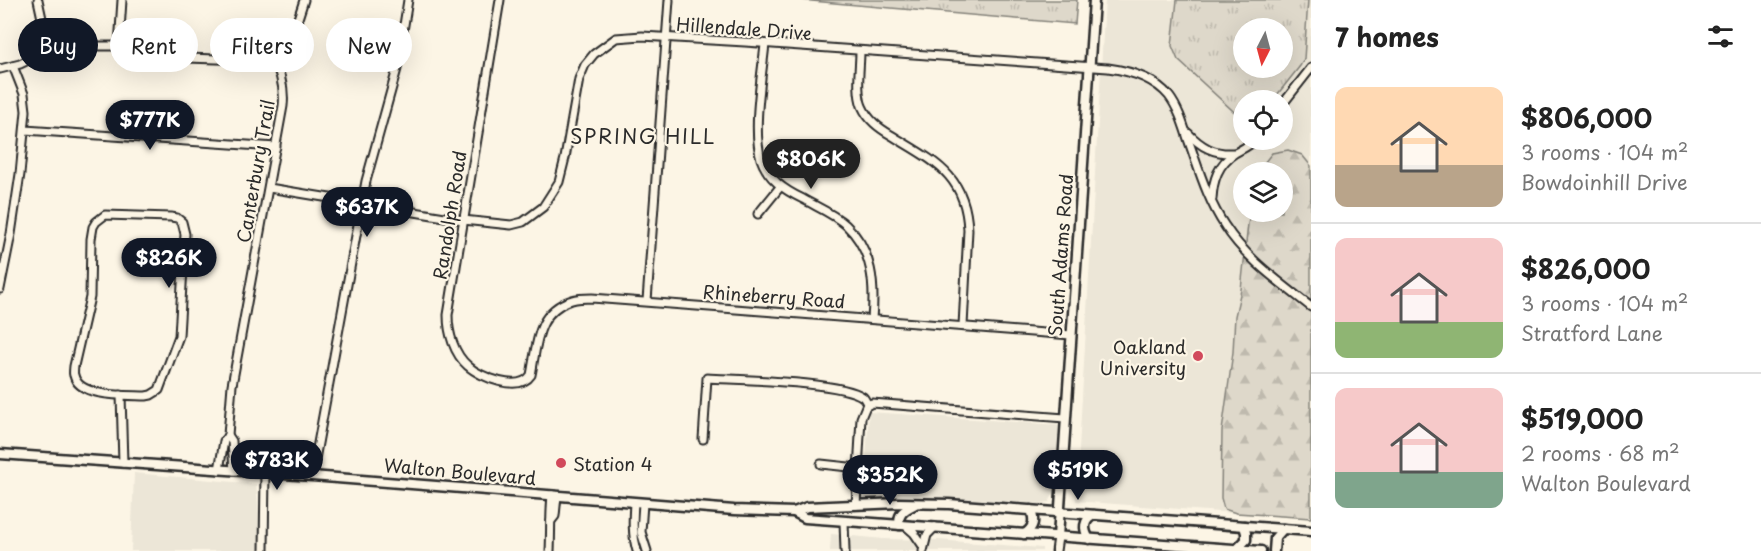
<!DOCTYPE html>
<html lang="en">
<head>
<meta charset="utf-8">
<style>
	:root { --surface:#fff; --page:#f6f6f6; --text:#222; --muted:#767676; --line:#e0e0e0; --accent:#111827 }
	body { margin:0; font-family:"Playpen Sans",sans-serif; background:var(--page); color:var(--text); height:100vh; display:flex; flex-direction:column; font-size:22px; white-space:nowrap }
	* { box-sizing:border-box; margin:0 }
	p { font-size:20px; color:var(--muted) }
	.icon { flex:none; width:33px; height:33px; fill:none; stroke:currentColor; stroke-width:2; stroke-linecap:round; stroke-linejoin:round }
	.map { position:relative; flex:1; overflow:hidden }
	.drawer { display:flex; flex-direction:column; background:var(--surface); width:450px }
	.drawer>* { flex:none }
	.hud { position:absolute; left:18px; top:18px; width:570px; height:54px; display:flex; gap:12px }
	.needle { width:39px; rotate:186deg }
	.tools { position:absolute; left:1233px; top:18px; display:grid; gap:12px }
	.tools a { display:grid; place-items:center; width:60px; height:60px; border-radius:50%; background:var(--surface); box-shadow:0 6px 24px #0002; font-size:30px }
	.price { position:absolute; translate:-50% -51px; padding:0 14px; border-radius:21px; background:var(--accent); color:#fff; font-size:20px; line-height:39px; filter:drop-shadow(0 2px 3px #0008) }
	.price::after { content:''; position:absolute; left:50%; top:36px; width:18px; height:14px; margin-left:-9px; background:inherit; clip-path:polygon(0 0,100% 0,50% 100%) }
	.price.active { background:#222; color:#fff }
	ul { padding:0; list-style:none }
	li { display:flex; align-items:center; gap:18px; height:150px; padding:0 24px }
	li+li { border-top:2px solid var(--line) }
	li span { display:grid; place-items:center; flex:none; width:168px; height:120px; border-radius:12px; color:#555 }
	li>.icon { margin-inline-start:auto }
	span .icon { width:72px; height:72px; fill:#fffc; stroke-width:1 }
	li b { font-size:26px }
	h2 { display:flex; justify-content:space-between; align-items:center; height:72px; padding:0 24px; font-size:26px }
	.chip { padding:0 21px; border-radius:27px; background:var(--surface); box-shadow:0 6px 24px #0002; font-size:21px; line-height:54px }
	.chip.active { background:var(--accent); color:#fff }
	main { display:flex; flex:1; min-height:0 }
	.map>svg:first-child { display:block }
	.built { fill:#ece6d7; fill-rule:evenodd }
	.grass { fill:url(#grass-tufts); stroke:#84827a; stroke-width:1.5; fill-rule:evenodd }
	.forest { fill:url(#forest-firs); stroke:#84827a; stroke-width:1.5 }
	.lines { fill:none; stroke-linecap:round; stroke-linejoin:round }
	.minor-casing { stroke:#2b2b2b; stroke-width:11 }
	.major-casing { stroke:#2b2b2b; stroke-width:13 }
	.minor { stroke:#fcf5e5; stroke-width:7 }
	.major { stroke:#fcf5e5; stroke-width:8 }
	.poi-dot { fill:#d1495b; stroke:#fcf5e5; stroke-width:2 }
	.labels { text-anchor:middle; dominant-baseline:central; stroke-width:4.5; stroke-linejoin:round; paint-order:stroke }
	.street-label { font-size:18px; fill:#2b2b2b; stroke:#fcf5e5 }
	.poi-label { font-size:18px; fill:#2b2b2b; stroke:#fcf5e5; text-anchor:end }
	.neighbourhood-label { font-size:20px; letter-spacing:1.5px; fill:#2b2b2b; stroke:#fcf5e5 }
</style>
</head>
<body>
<main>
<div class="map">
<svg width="1311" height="551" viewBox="0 0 1311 551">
	<defs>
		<pattern id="grass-tufts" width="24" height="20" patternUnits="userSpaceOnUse" patternTransform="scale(1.5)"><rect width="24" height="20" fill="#ded8ca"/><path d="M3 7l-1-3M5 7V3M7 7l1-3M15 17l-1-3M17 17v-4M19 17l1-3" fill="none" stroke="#bfbaae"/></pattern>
		<pattern id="forest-firs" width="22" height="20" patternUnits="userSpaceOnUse" patternTransform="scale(1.5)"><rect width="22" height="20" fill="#ded8ca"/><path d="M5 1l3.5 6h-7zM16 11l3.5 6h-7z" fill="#bfbaae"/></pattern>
	</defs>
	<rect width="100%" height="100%" fill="#fcf5e5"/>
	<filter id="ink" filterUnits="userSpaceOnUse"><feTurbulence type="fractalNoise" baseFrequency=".0167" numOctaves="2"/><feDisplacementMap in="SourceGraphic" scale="12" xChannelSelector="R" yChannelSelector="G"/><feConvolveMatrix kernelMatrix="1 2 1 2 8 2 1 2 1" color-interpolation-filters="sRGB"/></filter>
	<g filter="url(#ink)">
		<g class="built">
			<path d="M1105,0H1311V519L1076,501ZM1244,28H1282V68H1244ZM1244,100H1282V140H1244ZM1244,172H1282V212H1244Z"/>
			<path d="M869,412L1061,425L1054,493L1049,502L1040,504L980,500L863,501Z"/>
			<path d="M134,473L256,484L259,513L260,551H131Z"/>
			<path d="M831,534L884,539L938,540L1042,548V551H830Z"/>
		</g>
		<g class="grass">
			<path d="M800,0H1077L1075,24Z"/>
			<path d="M1177,0H1308L1304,59L1300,66L1273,100H1244L1243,120L1178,60L1172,46ZM1244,28H1282V68H1244Z"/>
		</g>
		<path class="forest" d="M1288,150L1302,155L1311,166V518L1236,513L1224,509L1221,498L1222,431L1233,352L1235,316L1241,290L1248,224L1251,212H1282V172H1261L1264,163L1272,153Z"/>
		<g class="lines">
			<defs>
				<g id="minor">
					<path d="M38,0L49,51"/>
					<path d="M500,0L448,315C448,333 454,354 468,366C480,377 519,393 531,375C537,345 536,311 572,300C578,298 585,298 592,298L1071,335"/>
					<path d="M765,44C762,76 752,129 761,159C768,179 784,190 803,199C817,207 834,214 846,225C873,250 875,285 872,319"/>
					<path d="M119,46L122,0"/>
					<path d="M860,51C860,68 856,90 862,106C868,120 879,128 891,135C933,161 966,174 968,230L963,326"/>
					<path d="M0,69L20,64L45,52L70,47L87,46H119L153,54L187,58L246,60L259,58L272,55L283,47L293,34L304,0"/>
					<path d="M1282,105L1311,68"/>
					<path d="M25,130L276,147"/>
					<path d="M1188,133C1201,147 1214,154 1233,153"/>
					<path d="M269,188L463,220L511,225L523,222L543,207L559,182L565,158L579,79L585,65L594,54L616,38L642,36L745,42L1108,68C1131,71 1154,78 1169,96C1179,109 1184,127 1189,142C1199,170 1208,201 1225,226C1246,259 1281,283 1311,307"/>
					<path d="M1212,199C1213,180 1218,164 1235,153C1242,149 1249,146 1255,140"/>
					<path d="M758,214L780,187"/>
					<path d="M105,215L171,217L177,218L182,222L185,234L179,336L159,390L151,395L146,396C128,395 78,398 74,375C73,375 74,366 74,366L90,297L91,239L93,227L96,222Z"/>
					<path d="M0,289L11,234L20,174L26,111L24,94L13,66"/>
					<path d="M647,301L669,0"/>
					<path d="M121,395L123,463"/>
					<path d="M228,435L232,385L283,106C285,88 280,71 272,55"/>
					<path d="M703,439L707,378C738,380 841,381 863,397C865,399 866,402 868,405"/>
					<path d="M821,464L858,468"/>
					<path d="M219,470L224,441L228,435L232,441L234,471"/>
					<path d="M312,476L366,181L397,69L408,0"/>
					<path d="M634,502C633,519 632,534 637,551"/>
					<path d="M643,503L641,532L647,551"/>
					<path d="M856,505L861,418L866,406L872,403L1065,418"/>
					<path d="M551,521L555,516L557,496"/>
					<path d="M844,521L845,551"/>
					<path d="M906,526L914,533L923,546"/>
					<path d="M264,551L265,473"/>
					<path d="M550,551C551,532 550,514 552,495"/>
					<path d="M923,551L927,535L935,527"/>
					<path d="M1056,551L1058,537"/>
				</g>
				<g id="major">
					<path d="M0,454L312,476L734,510L794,512L807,507L899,503L949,504L1311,531"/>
					<path d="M794,512L805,518L1261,551"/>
					<path d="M900,525C897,514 904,510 914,505"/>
					<path d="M1024,534C1034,528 1035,521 1031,510"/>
					<path d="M1058,537L1094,0"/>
					<path d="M1089,539C1083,529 1083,520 1094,515"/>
					<path d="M1237,549L1246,540V533L1244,526"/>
					<path d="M1274,551L1275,538L1283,529"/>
				</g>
			</defs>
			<use href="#minor" class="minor-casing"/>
			<use href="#major" class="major-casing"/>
			<use href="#minor" class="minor"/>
			<use href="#major" class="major"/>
		</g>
	</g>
	<g class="poi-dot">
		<circle cx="1198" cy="356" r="6"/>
		<circle cx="561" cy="463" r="6"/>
	</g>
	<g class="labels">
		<g class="street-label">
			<text transform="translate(744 28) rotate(4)">Hillendale Drive</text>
			<text transform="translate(255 171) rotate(-80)">Canterbury Trail</text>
			<text transform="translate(449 215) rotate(-81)">Randolph Road</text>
			<text transform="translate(1060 255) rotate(-86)">South Adams Road</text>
			<text transform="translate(774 296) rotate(4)">Rhineberry Road</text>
			<text transform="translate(460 471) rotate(5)">Walton Boulevard</text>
		</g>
		<g class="poi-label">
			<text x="1186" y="346">Oakland<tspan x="1186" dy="21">University</tspan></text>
			<text x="573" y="463" text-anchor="start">Station 4</text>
		</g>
		<g class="neighbourhood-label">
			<text x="643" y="136">SPRING HILL</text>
		</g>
	</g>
</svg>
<div class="tools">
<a><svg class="needle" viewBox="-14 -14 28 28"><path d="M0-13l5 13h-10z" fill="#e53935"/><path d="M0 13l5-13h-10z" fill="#767676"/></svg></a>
<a><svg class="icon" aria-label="locate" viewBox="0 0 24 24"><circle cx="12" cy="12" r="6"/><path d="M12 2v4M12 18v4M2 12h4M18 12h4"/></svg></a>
<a><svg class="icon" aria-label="layers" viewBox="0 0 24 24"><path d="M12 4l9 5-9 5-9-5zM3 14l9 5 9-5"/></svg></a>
</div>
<b class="price" style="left:150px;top:151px">$777K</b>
<b class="price active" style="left:811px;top:190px">$806K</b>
<b class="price" style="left:367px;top:238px">$637K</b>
<b class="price" style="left:169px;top:289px">$826K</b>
<b class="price" style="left:277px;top:491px">$783K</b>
<b class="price" style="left:1078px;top:501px">$519K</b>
<b class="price" style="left:890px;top:506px">$352K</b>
<div class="hud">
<a class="chip active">Buy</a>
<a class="chip">Rent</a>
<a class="chip">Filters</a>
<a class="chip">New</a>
</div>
</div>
<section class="drawer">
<h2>7 homes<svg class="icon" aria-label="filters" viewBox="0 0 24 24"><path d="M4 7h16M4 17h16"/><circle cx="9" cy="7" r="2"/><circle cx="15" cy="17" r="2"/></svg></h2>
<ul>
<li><span style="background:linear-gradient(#ffd9b3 65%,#b9a48a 0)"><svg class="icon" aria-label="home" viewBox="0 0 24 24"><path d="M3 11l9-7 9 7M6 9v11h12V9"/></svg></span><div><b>$806,000</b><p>3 rooms · 104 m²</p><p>Bowdoinhill Drive</p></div></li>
<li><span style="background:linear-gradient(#f6c9c9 70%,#8fb573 0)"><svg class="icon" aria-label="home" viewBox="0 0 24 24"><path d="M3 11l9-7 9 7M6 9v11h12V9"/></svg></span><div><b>$826,000</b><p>3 rooms · 104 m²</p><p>Stratford Lane</p></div></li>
<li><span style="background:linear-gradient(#f6c9c9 70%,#7fa58c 0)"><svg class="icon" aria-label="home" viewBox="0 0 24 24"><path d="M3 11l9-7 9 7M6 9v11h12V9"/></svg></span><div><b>$519,000</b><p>2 rooms · 68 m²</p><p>Walton Boulevard</p></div></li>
</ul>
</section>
</main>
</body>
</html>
